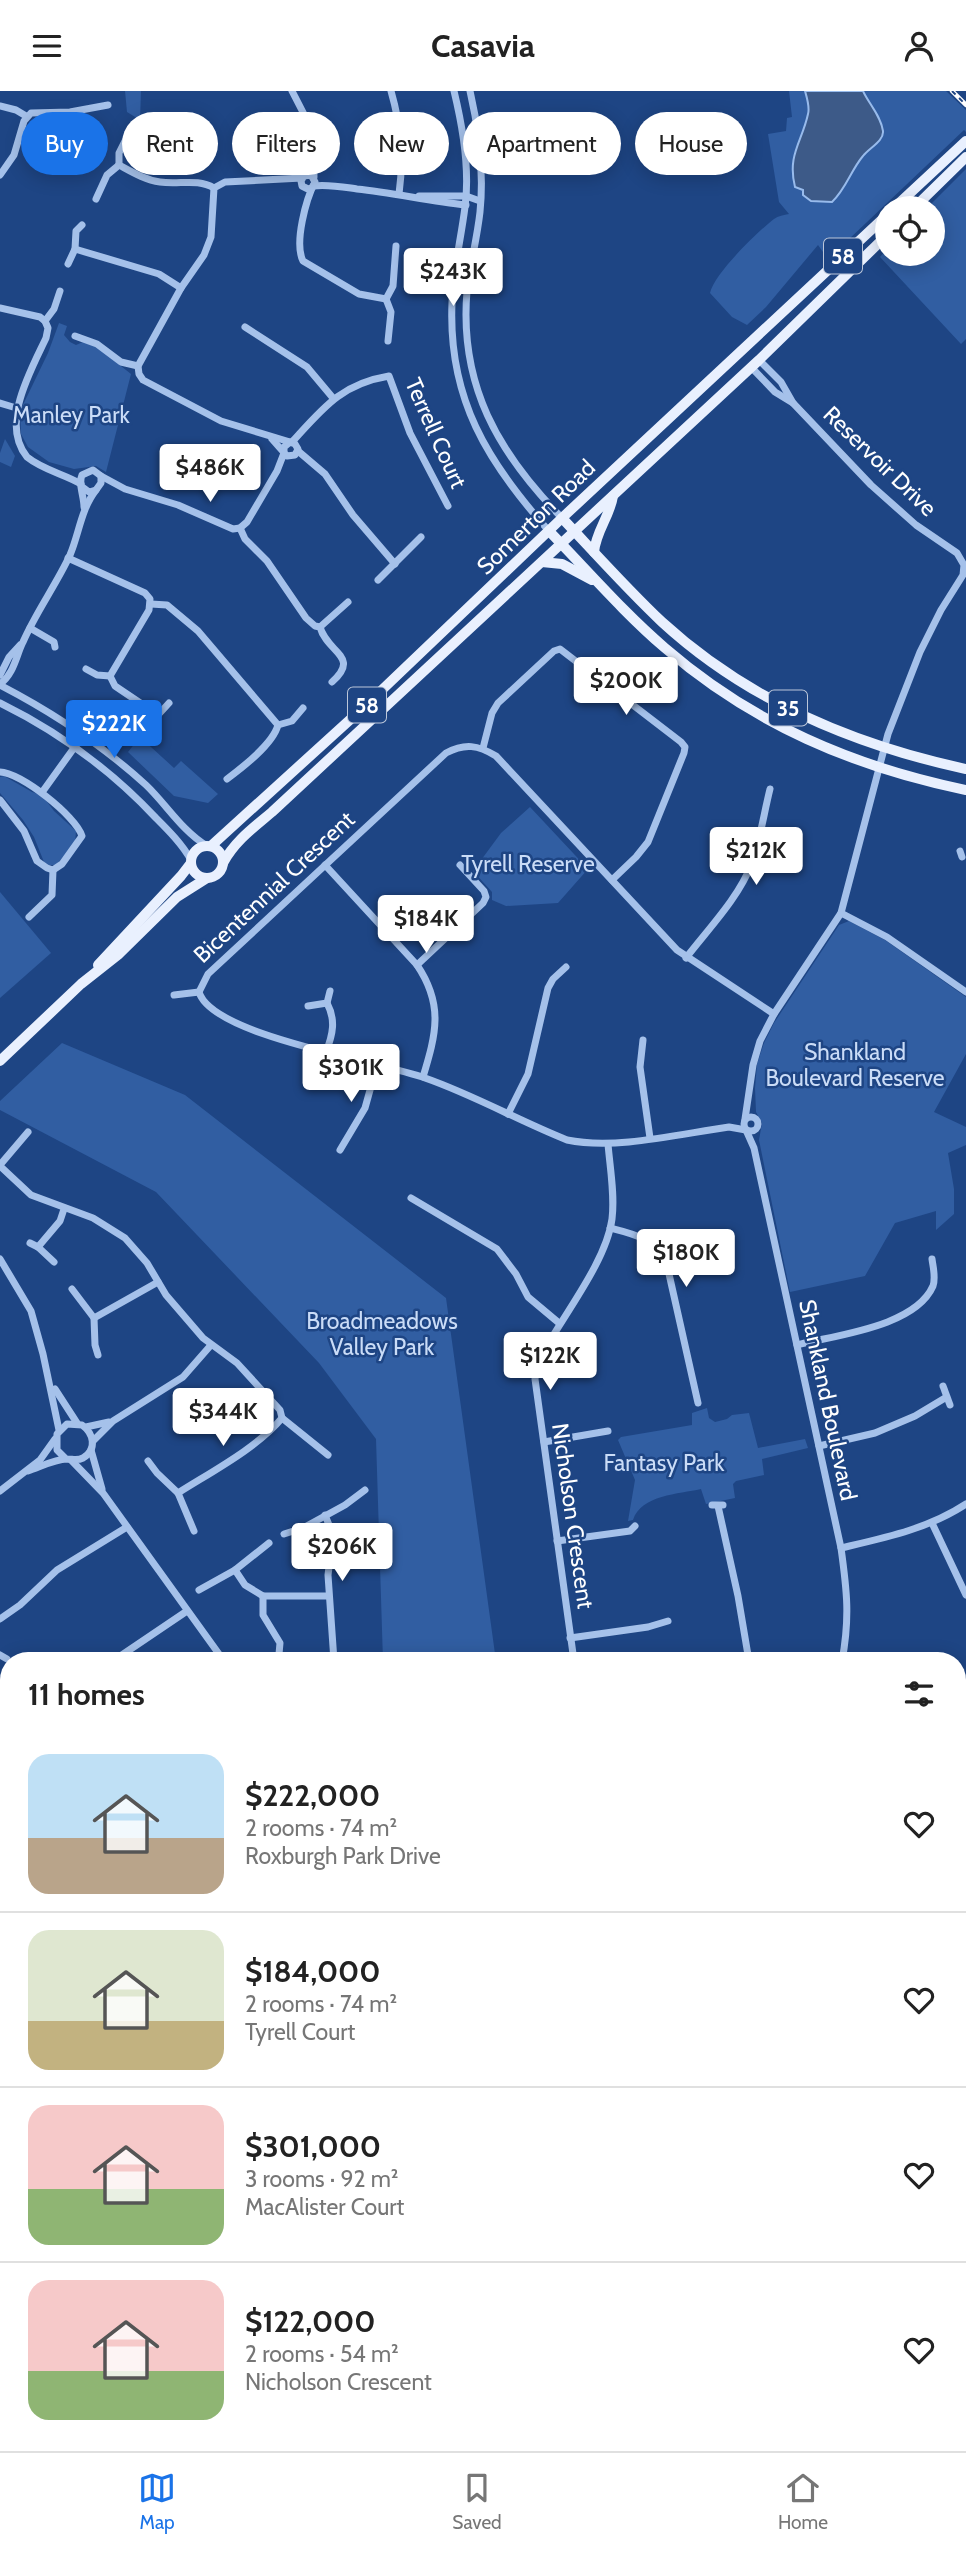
<!DOCTYPE html>
<html lang="en">
<head>
<meta charset="utf-8">
<style>
	:root { --surface:#fff; --page:#f6f6f6; --text:#222; --muted:#767676; --line:#e0e0e0; --accent:#1a73e8 }
	body { margin:0; font-family:Cabin,sans-serif; background:var(--page); color:var(--text); height:100vh; display:flex; flex-direction:column; font-size:26px; white-space:nowrap }
	* { box-sizing:border-box; margin:0 }
	p { font-size:23px; color:var(--muted) }
	.icon { flex:none; width:38px; height:38px; fill:none; stroke:currentColor; stroke-width:2; stroke-linecap:round; stroke-linejoin:round }
	.map { position:relative; flex:1; overflow:hidden }
	.drawer { position:absolute; left:0px; top:1561px; width:966px; height:800px; display:flex; flex-direction:column; background:var(--surface); border-radius:28px 28px 0 0; box-shadow:0 4px 18px #0003 }
	.drawer>* { flex:none }
	.hud { position:absolute; left:21px; top:21px; width:924px; height:63px; display:flex; gap:14px }
	.buttons { position:absolute; left:875px; top:105px; display:grid; gap:14px }
	.buttons a { display:grid; place-items:center; width:70px; height:70px; border-radius:50%; background:var(--surface); box-shadow:0 4px 18px #0003; font-size:35px }
	.price { position:absolute; translate:-50% -60px; padding:0 16px; border-radius:7px; background:#fff; color:#222; font-size:23px; line-height:46px; filter:drop-shadow(0 2px 4px #0008) }
	.price::after { content:''; position:absolute; left:50%; top:42px; width:21px; height:16px; margin-left:-10px; background:inherit; clip-path:polygon(0 0,100% 0,50% 100%) }
	.price.current { background:var(--accent); color:#fff }
	ul { padding:0; list-style:none }
	li { display:flex; align-items:center; gap:21px; height:175px; padding:0 28px }
	li+li { border-top:2px solid var(--line) }
	li span { display:grid; place-items:center; flex:none; width:196px; height:140px; border-radius:21px; color:#555 }
	li>.icon { margin-inline-start:auto }
	span .icon { width:84px; height:84px; fill:#fffc; stroke-width:1 }
	li b { font-size:30px }
	h2 { display:flex; justify-content:space-between; align-items:center; height:84px; padding:0 28px; font-size:30px }
	.chip { padding:0 24px; border-radius:32px; background:var(--surface); box-shadow:0 4px 18px #0003; font-size:24px; line-height:63px }
	.chip.current { background:var(--accent); color:#fff }
	header { display:flex; justify-content:space-between; align-items:center; height:91px; padding:0 28px; background:var(--surface); font-size:32px; font-weight:800 }
	.tabs { display:flex; justify-content:space-around; align-items:center; height:98px; border-top:2px solid var(--line); background:var(--surface); font-size:19px; color:var(--muted) }
	.tabs a { display:grid; justify-items:center; gap:4px }
	.tabs .current { color:var(--accent) }
	.map>svg:first-child { display:block }
	.green { fill:#315ea2 }
	.water { fill:#3d5a88; stroke:#98bbec; stroke-width:2 }
	.lines { fill:none; stroke-linecap:round; stroke-linejoin:round }
	.minor { stroke:#a5c1ea; stroke-width:7 }
	.major { stroke:#e9f0fe; stroke-width:10 }
	.rail-casing { stroke:#fff; stroke-width:4.5 }
	.rail { stroke:#1e4584; stroke-width:2; stroke-dasharray:5; stroke-linecap:butt }
	.labels { text-anchor:middle; dominant-baseline:central; stroke-width:5; stroke-linejoin:round; paint-order:stroke }
	.shield { fill:#1e4584; stroke:#bcc7da; stroke-width:2 }
	.shield-label { font-size:21px; font-weight:bold; fill:#fff }
	.park-label { font-size:23px; fill:#cadcf7; stroke:#1e4584 }
	.street-label { font-size:23px; fill:#fff; stroke:#1e4584 }
</style>
</head>
<body>
<header><svg class="icon" aria-label="menu" viewBox="0 0 24 24"><path d="M4 6h16M4 12h16M4 18h16"/></svg>Casavia<svg class="icon" aria-label="person" viewBox="0 0 24 24"><circle cx="12" cy="8" r="4"/><path d="M4 21q1-7 8-7t8 7"/></svg></header>
<div class="map">
<svg width="966" height="2360" viewBox="0 0 966 2360">
	<rect width="100%" height="100%" fill="#1e4584"/>
	<g class="green">
		<path d="M125,0H141L140,29L127,21Z"/>
		<path d="M789,0H946L966,19V41L964,39L828,168L818,154L766,216L747,234L732,226L710,202C714,183 757,141 774,128C778,125 784,124 789,123L779,111L768,43L786,40L787,27L792,26Z"/>
		<path d="M966,78V248L961,253L880,166L887,158V163H933V117H927Z"/>
		<path d="M59,232L67,235L64,244L70,251L76,254L83,251L97,256L131,283L106,381L96,375L74,378L49,371L28,356L21,343L20,320L48,262Z"/>
		<path d="M5,348L15,365L11,376L0,371V362Z"/>
		<path d="M140,646L174,677L181,670L218,703L208,712L174,705L128,661Z"/>
		<path d="M4,685L32,701L42,704L54,720L76,740L75,753L56,774H48L44,771L34,746L23,729L0,702V686Z"/>
		<path d="M530,716L588,778L558,812L506,815L492,809V801L473,780L501,742Z"/>
		<path d="M0,801L51,862L0,907Z"/>
		<path d="M849,830L885,849L966,906V963L934,1021L966,1036V1054L948,1062L954,1098V1123L936,1139V1120L895,1132L865,1185L790,1201L759,1049L762,1032L756,1021L755,997L757,973L764,952L774,932L839,834Z"/>
		<path d="M62,952L185,1004L446,1207L496,1570H383L376,1348L319,1272L156,1101L0,1019V1010Z"/>
		<path d="M707,1317L709,1327L715,1331L727,1328L732,1324L749,1322L758,1357L805,1348L808,1357L762,1368L764,1384L736,1390L733,1393L735,1407L706,1413L701,1398C679,1403 641,1404 633,1429L628,1430L635,1389L618,1349L621,1346L692,1334V1322Z"/>
		<path d="M0,2267L9,2276V2352H88L85,2355L89,2360H0Z"/>
		<path d="M332,2352H349L358,2360H322Z"/>
		<path d="M579,2352H770L769,2360H578Z"/>
	</g>
	<path class="water" d="M805,0H863C869,13 881,25 883,40C884,50 869,57 863,65C851,79 846,98 832,111L811,110L803,104V99L795,96C787,64 802,51 808,23C810,16 807,7 805,0Z"/>
	<g class="lines">
		<g class="minor">
			<path d="M292,0L309,33L313,48L314,86"/>
			<path d="M391,0C401,35 404,66 399,103"/>
			<path d="M454,0C463,37 470,79 465,116C461,148 453,180 452,212C448,307 487,371 549,440"/>
			<path d="M470,0C479,39 484,81 480,121C477,148 470,174 467,200C459,294 498,362 562,427"/>
			<path d="M0,15L16,19L26,25"/>
			<path d="M119,74C132,81 145,89 160,91C179,94 197,87 214,97"/>
			<path d="M119,74V62L131,38"/>
			<path d="M0,84L14,64L24,30L31,22L70,21L108,14"/>
			<path d="M313,95C328,93 343,96 357,98C394,102 429,110 466,114"/>
			<path d="M312,97L308,98L302,95L301,90L304,85L311,84L315,91C306,108 294,152 303,170L359,203L386,208"/>
			<path d="M419,105H466L480,110"/>
			<path d="M96,108L107,84L119,74"/>
			<path d="M75,158L159,183L181,197"/>
			<path d="M68,173L75,158L76,140L82,134"/>
			<path d="M386,208L393,195L396,155"/>
			<path d="M386,208L391,221L388,250"/>
			<path d="M0,217L40,226L45,230L48,237L46,247C30,281 0,333 27,366C43,379 64,383 81,393"/>
			<path d="M45,230L54,218L60,200"/>
			<path d="M245,236L307,276L333,307"/>
			<path d="M75,245L97,253L121,271L138,275"/>
			<path d="M751,276L775,301L793,312"/>
			<path d="M0,312L13,316"/>
			<path d="M272,348L287,365L295,364L298,358L295,353L290,351L284,356V360"/>
			<path d="M290,351L221,330L143,289L139,283L138,275L181,197L204,164L211,146L214,97L225,91L302,87"/>
			<path d="M292,351C323,317 341,293 389,285L410,342L448,415"/>
			<path d="M298,360L325,383L353,424L395,473"/>
			<path d="M101,385L125,398L178,414L233,438L240,437L247,431L277,380L284,362"/>
			<path d="M81,395L89,401L96,399L101,392V385L93,379L82,384C78,393 84,405 84,416"/>
			<path d="M240,437L245,448L267,470L306,527L315,535L320,536C327,562 361,565 332,591"/>
			<path d="M68,467L145,502L150,508L149,519L110,585L115,595L158,624"/>
			<path d="M378,489L421,446"/>
			<path d="M151,513L167,514L198,540L278,634"/>
			<path d="M320,536L348,511"/>
			<path d="M30,537L54,551L55,556"/>
			<path d="M86,578L97,584L110,585"/>
			<path d="M0,584L9,566L20,554"/>
			<path d="M0,593C14,583 16,565 23,551C36,521 56,494 70,464C79,443 81,418 96,399"/>
			<path d="M0,594C54,622 101,653 146,694C166,713 182,740 207,755"/>
			<path d="M0,612C59,641 111,679 156,727C169,740 182,753 191,769"/>
			<path d="M155,635L158,624L169,612"/>
			<path d="M483,657L492,622L498,612L554,560L560,558L681,651L685,656L684,662L648,751L636,766L612,789"/>
			<path d="M0,681C20,681 76,725 82,745L62,773L53,779L47,777L37,770L24,740L0,709"/>
			<path d="M227,688C243,676 273,653 278,634L292,630L303,617"/>
			<path d="M43,700L84,643"/>
			<path d="M960,760L962,766"/>
			<path d="M325,774L417,874C444,914 436,943 423,986"/>
			<path d="M841,822L887,846L966,901"/>
			<path d="M29,826L52,804L53,779"/>
			<path d="M686,867C709,837 738,808 752,772C760,749 764,722 770,698"/>
			<path d="M417,874L483,812L486,806L484,800L460,774"/>
			<path d="M174,904L199,901"/>
			<path d="M308,915L327,912L330,900"/>
			<path d="M643,949L640,976L650,1047"/>
			<path d="M326,961C333,943 336,929 327,912"/>
			<path d="M508,1023L528,983L548,897L553,888L566,876"/>
			<circle cx="751" cy="1033" r="7"/>
			<path d="M745,1028L753,974L760,950L774,923L841,822L888,643L920,561L941,519L963,484L964,474L957,462L916,434L871,394L793,312L781,291L759,269"/>
			<path d="M746,1039L729,1036C679,1043 616,1059 567,1049C519,1030 474,1004 425,987C381,971 212,945 199,901L208,883L446,662C465,652 478,654 496,665L677,859L774,923"/>
			<path d="M746,1039L754,1057L841,1457C847,1500 850,1527 842,1570"/>
			<path d="M340,1059L365,1017L377,974"/>
			<path d="M0,1074L28,1041"/>
			<path d="M0,1075L31,1104L93,1127L125,1147L147,1172L166,1204L203,1247L237,1272L280,1319L282,1327L328,1364"/>
			<path d="M411,1107L497,1158L516,1183L528,1206L559,1232"/>
			<path d="M610,1137C638,1144 653,1147 667,1174L698,1312"/>
			<path d="M30,1152L38,1156L54,1171"/>
			<path d="M38,1156L60,1130L64,1118"/>
			<path d="M0,1168L31,1220L43,1263L59,1339"/>
			<path d="M72,1198L94,1227L95,1254L98,1264"/>
			<path d="M94,1227L158,1191"/>
			<path d="M797,1254C835,1244 915,1236 933,1195C936,1186 933,1176 932,1168"/>
			<path d="M943,1295L950,1314"/>
			<path d="M55,1298L77,1332"/>
			<path d="M86,1336L109,1331"/>
			<path d="M93,1350L113,1330L183,1286L211,1254"/>
			<path d="M544,1351L608,1340"/>
			<path d="M819,1355L875,1342L915,1325L945,1307"/>
			<path d="M91,1359L102,1398"/>
			<path d="M71,1369L103,1402L224,1570"/>
			<path d="M148,1370L157,1382L178,1402L194,1440"/>
			<path d="M28,1380C40,1376 55,1368 67,1368C73,1368 77,1370 83,1367C98,1358 93,1342 82,1334L67,1333L57,1343V1359L66,1368"/>
			<path d="M0,1400L40,1369L55,1348"/>
			<path d="M178,1402C211,1381 257,1357 282,1327"/>
			<path d="M712,1414H723"/>
			<path d="M718,1415L738,1505L749,1570"/>
			<path d="M325,1424L333,1444L328,1484L334,1570"/>
			<path d="M932,1432L966,1504"/>
			<path d="M284,1443L303,1437L345,1414L365,1399"/>
			<path d="M557,1450L630,1440L635,1435"/>
			<path d="M841,1457C884,1447 928,1438 966,1413"/>
			<path d="M235,1479L245,1494L263,1505H328"/>
			<path d="M199,1499L235,1479L269,1452"/>
			<path d="M263,1505V1524L280,1552L279,1563"/>
			<path d="M0,1528L20,1514L57,1479L127,1436"/>
			<path d="M570,1547L648,1536L668,1530"/>
			<path d="M0,1564L7,1568"/>
			<path d="M113,1570L187,1520"/>
			<path d="M574,1570L535,1288L538,1271C559,1229 606,1173 612,1128C615,1104 610,1077 608,1053"/>
			<path d="M957,1642H966"/>
			<path d="M957,1744H966"/>
			<path d="M0,1818L9,1813"/>
			<path d="M0,1826L9,1845"/>
			<path d="M957,1936L966,1937"/>
			<path d="M0,1973L9,1967"/>
			<path d="M957,2037L966,2035"/>
			<path d="M0,2080L9,2075"/>
			<path d="M957,2139L966,2136"/>
			<path d="M0,2204L9,2214"/>
			<path d="M957,2239L966,2237"/>
			<path d="M957,2338L966,2337"/>
			<path d="M155,2352L163,2360"/>
			<path d="M170,2360L179,2352"/>
			<path d="M433,2360H461"/>
			<path d="M504,2360L507,2352"/>
			<path d="M841,2360L842,2352"/>
		</g>
		<g class="major">
			<path d="M894,117L966,50"/>
			<path d="M914,117L966,66"/>
			<path d="M562,427C595,462 627,498 662,531C747,609 854,654 966,678"/>
			<path d="M549,440C587,479 624,522 665,557C753,633 854,676 966,699"/>
			<path d="M594,461C596,440 610,425 613,405"/>
			<path d="M542,471L562,473L592,489"/>
			<circle cx="207" cy="771" r="16"/>
			<path d="M211,755L364,616L562,427L887,124"/>
			<path d="M223,772C235,750 253,737 272,721L759,269L887,144"/>
			<path d="M98,874L181,785L191,772"/>
			<path d="M0,970L81,893L119,863L177,806L207,787"/>
		</g>
		<defs>
			<path id="rail" d="M952,0L966,14"/>
		</defs>
		<use href="#rail" class="rail-casing"/>
		<use href="#rail" class="rail"/>
	</g>
	<g class="labels">
		<g class="shield">
			<rect x="824" y="147.5" width="38" height="35" rx="5"/>
			<rect x="348" y="596.5" width="38" height="35" rx="5"/>
			<rect x="769" y="599.5" width="38" height="35" rx="5"/>
		</g>
		<g class="shield-label">
			<text x="843" y="165">58</text>
			<text x="367" y="614">58</text>
			<text x="788" y="617">35</text>
		</g>
		<g class="park-label">
			<text x="71" y="324">Manley Park</text>
			<text x="528" y="773">Tyrell Reserve</text>
			<text x="855" y="961">Shankland<tspan x="855" dy="26">Boulevard Reserve</tspan></text>
			<text x="382" y="1230">Broadmeadows<tspan x="382" dy="26">Valley Park</tspan></text>
			<text x="664" y="1372">Fantasy Park</text>
		</g>
		<g class="street-label">
			<text transform="translate(436 342) rotate(66)">Terrell Court</text>
			<text transform="translate(880 370) rotate(44)">Reservoir Drive</text>
			<text transform="translate(536 426) rotate(-44)">Somerton Road</text>
			<text transform="translate(274 796) rotate(-43)">Bicentennial Crescent</text>
			<text transform="translate(828 1309) rotate(78)">Shankland Boulevard</text>
			<text transform="translate(573 1425) rotate(82)">Nicholson Crescent</text>
		</g>
	</g>
</svg>
<div class="buttons">
<a><svg class="icon" aria-label="locate" viewBox="0 0 24 24"><circle cx="12" cy="12" r="6"/><path d="M12 2v4M12 18v4M2 12h4M18 12h4"/></svg></a>
</div>
<b class="price" style="left:453px;top:217px">$243K</b>
<b class="price" style="left:210px;top:413px">$486K</b>
<b class="price" style="left:626px;top:626px">$200K</b>
<b class="price current" style="left:114px;top:669px">$222K</b>
<b class="price" style="left:756px;top:796px">$212K</b>
<b class="price" style="left:426px;top:864px">$184K</b>
<b class="price" style="left:351px;top:1013px">$301K</b>
<b class="price" style="left:686px;top:1198px">$180K</b>
<b class="price" style="left:550px;top:1301px">$122K</b>
<b class="price" style="left:223px;top:1357px">$344K</b>
<b class="price" style="left:342px;top:1492px">$206K</b>
<div class="hud">
<a class="chip current">Buy</a>
<a class="chip">Rent</a>
<a class="chip">Filters</a>
<a class="chip">New</a>
<a class="chip">Apartment</a>
<a class="chip">House</a>
</div>
<section class="drawer">
<h2>11 homes<svg class="icon" aria-label="filters" viewBox="0 0 24 24"><path d="M4 7h16M4 17h16"/><circle cx="9" cy="7" r="2"/><circle cx="15" cy="17" r="2"/></svg></h2>
<ul>
<li><span style="background:linear-gradient(#bfe0f5 60%,#b9a48a 0)"><svg class="icon" aria-label="home" viewBox="0 0 24 24"><path d="M3 11l9-7 9 7M6 9v11h12V9"/></svg></span><div><b>$222,000</b><p>2 rooms · 74 m²</p><p>Roxburgh Park Drive</p></div><svg class="icon" aria-label="heart" viewBox="0 0 24 24"><path d="M12 20l-8-8c-3-5 5-10 8-4 3-6 11-1 8 4z"/></svg></li>
<li><span style="background:linear-gradient(#dfe7d0 65%,#c2b280 0)"><svg class="icon" aria-label="home" viewBox="0 0 24 24"><path d="M3 11l9-7 9 7M6 9v11h12V9"/></svg></span><div><b>$184,000</b><p>2 rooms · 74 m²</p><p>Tyrell Court</p></div><svg class="icon" aria-label="heart" viewBox="0 0 24 24"><path d="M12 20l-8-8c-3-5 5-10 8-4 3-6 11-1 8 4z"/></svg></li>
<li><span style="background:linear-gradient(#f6c9c9 60%,#8fb573 0)"><svg class="icon" aria-label="home" viewBox="0 0 24 24"><path d="M3 11l9-7 9 7M6 9v11h12V9"/></svg></span><div><b>$301,000</b><p>3 rooms · 92 m²</p><p>MacAlister Court</p></div><svg class="icon" aria-label="heart" viewBox="0 0 24 24"><path d="M12 20l-8-8c-3-5 5-10 8-4 3-6 11-1 8 4z"/></svg></li>
<li><span style="background:linear-gradient(#f6c9c9 65%,#8fb573 0)"><svg class="icon" aria-label="home" viewBox="0 0 24 24"><path d="M3 11l9-7 9 7M6 9v11h12V9"/></svg></span><div><b>$122,000</b><p>2 rooms · 54 m²</p><p>Nicholson Crescent</p></div><svg class="icon" aria-label="heart" viewBox="0 0 24 24"><path d="M12 20l-8-8c-3-5 5-10 8-4 3-6 11-1 8 4z"/></svg></li>
</ul>
</section>
</div>
<nav class="tabs">
<a class="current"><svg class="icon" aria-label="map" viewBox="0 0 24 24"><path d="M3 6l6-2 6 2 6-2v14l-6 2-6-2-6 2zM9 4v14M15 6v14"/></svg>Map</a>
<a><svg class="icon" aria-label="saved" viewBox="0 0 24 24"><path d="M7 4h10v16l-5-4-5 4z"/></svg>Saved</a>
<a><svg class="icon" aria-label="home" viewBox="0 0 24 24"><path d="M3 11l9-7 9 7M6 9v11h12V9"/></svg>Home</a>
</nav>
</body>
</html>
